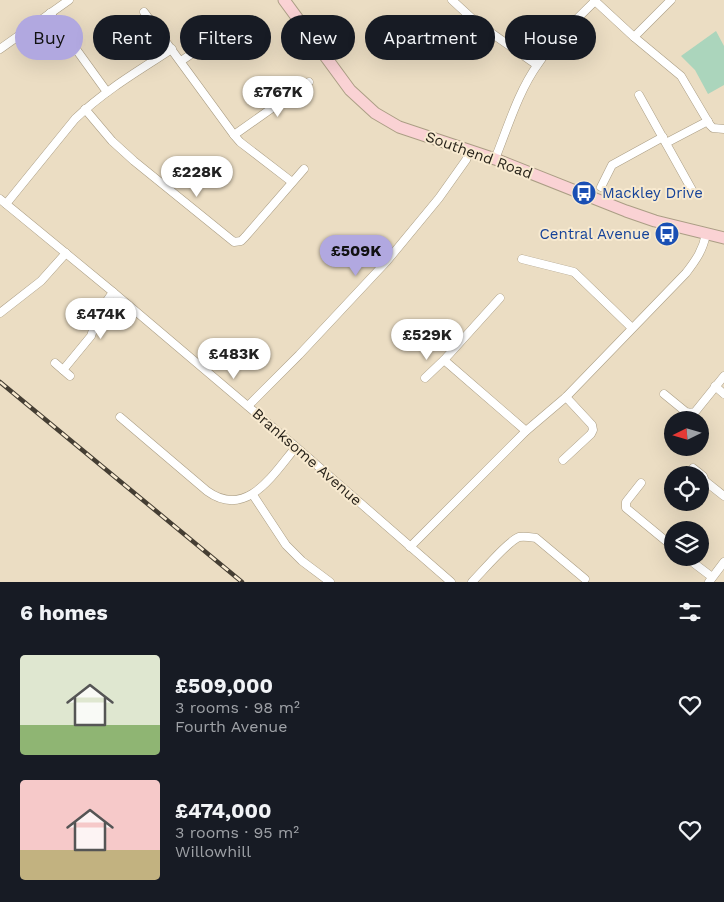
<!DOCTYPE html>
<html lang="en">
<head>
<meta charset="utf-8">
<style>
	:root { --surface:#171b24; --page:#242831; --text:#f1f3f6; --muted:#9ea1a6; --accent:#b1a8e0 }
	body { margin:0; font-family:"Work Sans",sans-serif; background:var(--page); color:var(--text); height:100vh; display:flex; flex-direction:column; font-size:19px; white-space:nowrap }
	* { box-sizing:border-box; margin:0 }
	p { font-size:16px; color:var(--muted) }
	.icon { flex:none; width:28px; height:28px; fill:none; stroke:currentColor; stroke-width:2; stroke-linecap:round; stroke-linejoin:round }
	.map { position:relative; height:582px; overflow:hidden }
	.panel { display:flex; flex-direction:column; background:var(--surface); flex:1 }
	.panel>* { flex:none }
	.banner { position:absolute; left:15px; top:15px; width:695px; height:45px; display:flex; gap:10px }
	.needle { width:32px; rotate:265deg }
	.tools { position:absolute; left:664px; top:411px; display:grid; gap:10px }
	.tools a { display:grid; place-items:center; width:45px; height:45px; border-radius:50%; background:var(--surface); box-shadow:0 5px 20px #0002; font-size:25px }
	.price { position:absolute; translate:-50% -42px; padding:0 11px; border-radius:18px; background:#fff; color:#222; font-size:16px; line-height:32px; filter:drop-shadow(0 1px 2px #0008) }
	.price::after { content:''; position:absolute; left:50%; top:30px; width:15px; height:11px; margin-left:-8px; background:inherit; clip-path:polygon(0 0,100% 0,50% 100%) }
	.price.selected { background:var(--accent); color:#111 }
	ul { padding:0; list-style:none }
	li { display:flex; align-items:center; gap:15px; height:125px; padding:0 20px }
	li span { display:grid; place-items:center; flex:none; width:140px; height:100px; border-radius:5px; color:#555 }
	li>.icon { margin-inline-start:auto }
	span .icon { width:60px; height:60px; fill:#fffc; stroke-width:1 }
	li b { font-size:21px }
	h2 { display:flex; justify-content:space-between; align-items:center; height:60px; padding:0 20px; font-size:21px }
	.pill { padding:0 18px; border-radius:22px; background:var(--surface); box-shadow:0 5px 20px #0002; font-size:18px; line-height:45px }
	.pill.selected { background:var(--accent); color:#111 }
	.map>svg:first-child { display:block }
	.green { fill:#abd5bc }
	.lines { fill:none; stroke-linecap:round; stroke-linejoin:round }
	.street-casing { stroke:#ab9e85; stroke-width:9 }
	.secondary-casing { stroke:#ab9e85; stroke-width:13 }
	.street { stroke:#fff; stroke-width:8 }
	.secondary { stroke:#fad2d4; stroke-width:11 }
	.rail-casing { stroke:#453e33; stroke-width:4.5 }
	.rail { stroke:#f8ead0; stroke-width:2.5; stroke-dasharray:8; stroke-linecap:butt }
	.labels { text-anchor:middle; dominant-baseline:central; stroke-width:4; stroke-linejoin:round; paint-order:stroke }
	.street-label { font-size:15px; fill:#29241b; stroke:#f8ead0 }
	.transit-label { font-size:15px; fill:#164399; stroke:#f8ead0; text-anchor:start }
</style>
</head>
<body>
<div class="map">
<svg width="724" height="582" viewBox="0 0 724 582">
	<rect width="100%" height="100%" fill="#ebddc3"/>
	<path class="green" d="M716,31L724,46V85L708,94L695,70L681,56Z"/>
	<g class="lines">
		<defs>
			<g id="street">
				<path d="M452,0L477,23L537,65"/>
				<path d="M594,0L634,37L681,76L710,125L713,128L724,129"/>
				<path d="M144,12L234,135L240,142L292,182"/>
				<path d="M50,13L107,92"/>
				<path d="M634,37L671,0"/>
				<path d="M0,49L69,0"/>
				<path d="M181,61L236,24"/>
				<path d="M639,95L692,190"/>
				<path d="M85,109L112,141L134,161L234,242L241,241L245,237L304,169"/>
				<path d="M234,135L309,82"/>
				<path d="M666,143L708,121"/>
				<path d="M495,159C508,127 518,92 538,64C554,40 575,21 595,1"/>
				<path d="M601,187L612,165L663,137"/>
				<path d="M0,199L113,292L296,447L451,582"/>
				<path d="M6,204L75,119C104,91 138,71 172,49"/>
				<path d="M522,259L574,272L632,328"/>
				<path d="M500,298L444,360L526,431"/>
				<path d="M0,313L41,281L66,253"/>
				<path d="M55,363L70,376"/>
				<path d="M63,370L91,336L99,312L113,292"/>
				<path d="M425,378L444,360"/>
				<path d="M715,386L724,394"/>
				<path d="M664,394L686,412L691,413L695,412L724,376"/>
				<path d="M248,406L299,355L387,261L439,198L466,160L470,150"/>
				<path d="M120,417L207,491C247,520 274,473 296,447"/>
				<path d="M563,460L591,434L593,430L592,425L566,397"/>
				<path d="M693,468L703,476L705,481L724,496"/>
				<path d="M641,483L626,502V508L672,546"/>
				<path d="M253,495L286,545L302,561L330,582"/>
				<path d="M410,547L526,431L566,397L686,273C696,260 703,250 706,234"/>
				<path d="M687,558L712,577"/>
				<path d="M472,582C483,571 507,542 519,537C525,536 530,537 536,538L585,579"/>
				<path d="M709,582L724,562"/>
			</g>
			<path id="secondary" d="M284,0L350,90L375,113L399,127L495,159L626,211L655,221L724,238"/>
		</defs>
		<use href="#street" class="street-casing"/>
		<use href="#secondary" class="secondary-casing"/>
		<use href="#street" class="street"/>
		<use href="#secondary" class="secondary"/>
		<defs>
			<path id="rail" d="M0,382L242,582"/>
		</defs>
		<use href="#rail" class="rail-casing"/>
		<use href="#rail" class="rail"/>
	</g>
	<defs>
		<symbol id="bus-disc" viewBox="-11 -11 22 22"><circle r="9.5" fill="#1a4fb4" stroke="#f8ead0"/><path d="M-5-6H5V4H4V6H2V4H-2V6H-4V4H-5ZM-3.5-4V0h7V-4ZM-3.5 1.2v1.5H-2V1.2ZM2 1.2v1.5H3.5V1.2Z" fill="#fff"/></symbol>
	</defs>
	<g fill-rule="evenodd">
		<use href="#bus-disc" x="570" y="179" width="28" height="28"/>
		<use href="#bus-disc" x="653" y="220" width="28" height="28"/>
	</g>
	<g class="labels">
		<g class="street-label">
			<text transform="translate(479 155) rotate(20)">Southend Road</text>
			<text transform="translate(307 457) rotate(41)">Branksome Avenue</text>
		</g>
		<g class="transit-label">
			<text x="602" y="193">Mackley Drive</text>
			<text x="650" y="234" text-anchor="end">Central Avenue</text>
		</g>
	</g>
</svg>
<div class="tools">
<a><svg class="needle" viewBox="-14 -14 28 28"><path d="M0-13l5 13h-10z" fill="#e53935"/><path d="M0 13l5-13h-10z" fill="#9ea1a6"/></svg></a>
<a><svg class="icon" aria-label="locate" viewBox="0 0 24 24"><circle cx="12" cy="12" r="6"/><path d="M12 2v4M12 18v4M2 12h4M18 12h4"/></svg></a>
<a><svg class="icon" aria-label="layers" viewBox="0 0 24 24"><path d="M12 4l9 5-9 5-9-5zM3 14l9 5 9-5"/></svg></a>
</div>
<b class="price" style="left:278px;top:118px">£767K</b>
<b class="price" style="left:197px;top:198px">£228K</b>
<b class="price selected" style="left:356px;top:277px">£509K</b>
<b class="price" style="left:101px;top:340px">£474K</b>
<b class="price" style="left:427px;top:361px">£529K</b>
<b class="price" style="left:234px;top:380px">£483K</b>
<div class="banner">
<a class="pill selected">Buy</a>
<a class="pill">Rent</a>
<a class="pill">Filters</a>
<a class="pill">New</a>
<a class="pill">Apartment</a>
<a class="pill">House</a>
</div>
</div>
<section class="panel">
<h2>6 homes<svg class="icon" aria-label="filters" viewBox="0 0 24 24"><path d="M4 7h16M4 17h16"/><circle cx="9" cy="7" r="2"/><circle cx="15" cy="17" r="2"/></svg></h2>
<ul>
<li><span style="background:linear-gradient(#dfe7d0 70%,#8fb573 0)"><svg class="icon" aria-label="home" viewBox="0 0 24 24"><path d="M3 11l9-7 9 7M6 9v11h12V9"/></svg></span><div><b>£509,000</b><p>3 rooms · 98 m²</p><p>Fourth Avenue</p></div><svg class="icon" aria-label="heart" viewBox="0 0 24 24"><path d="M12 20l-8-8c-3-5 5-10 8-4 3-6 11-1 8 4z"/></svg></li>
<li><span style="background:linear-gradient(#f6c9c9 70%,#c2b280 0)"><svg class="icon" aria-label="home" viewBox="0 0 24 24"><path d="M3 11l9-7 9 7M6 9v11h12V9"/></svg></span><div><b>£474,000</b><p>3 rooms · 95 m²</p><p>Willowhill</p></div><svg class="icon" aria-label="heart" viewBox="0 0 24 24"><path d="M12 20l-8-8c-3-5 5-10 8-4 3-6 11-1 8 4z"/></svg></li>
</ul>
</section>
</body>
</html>
